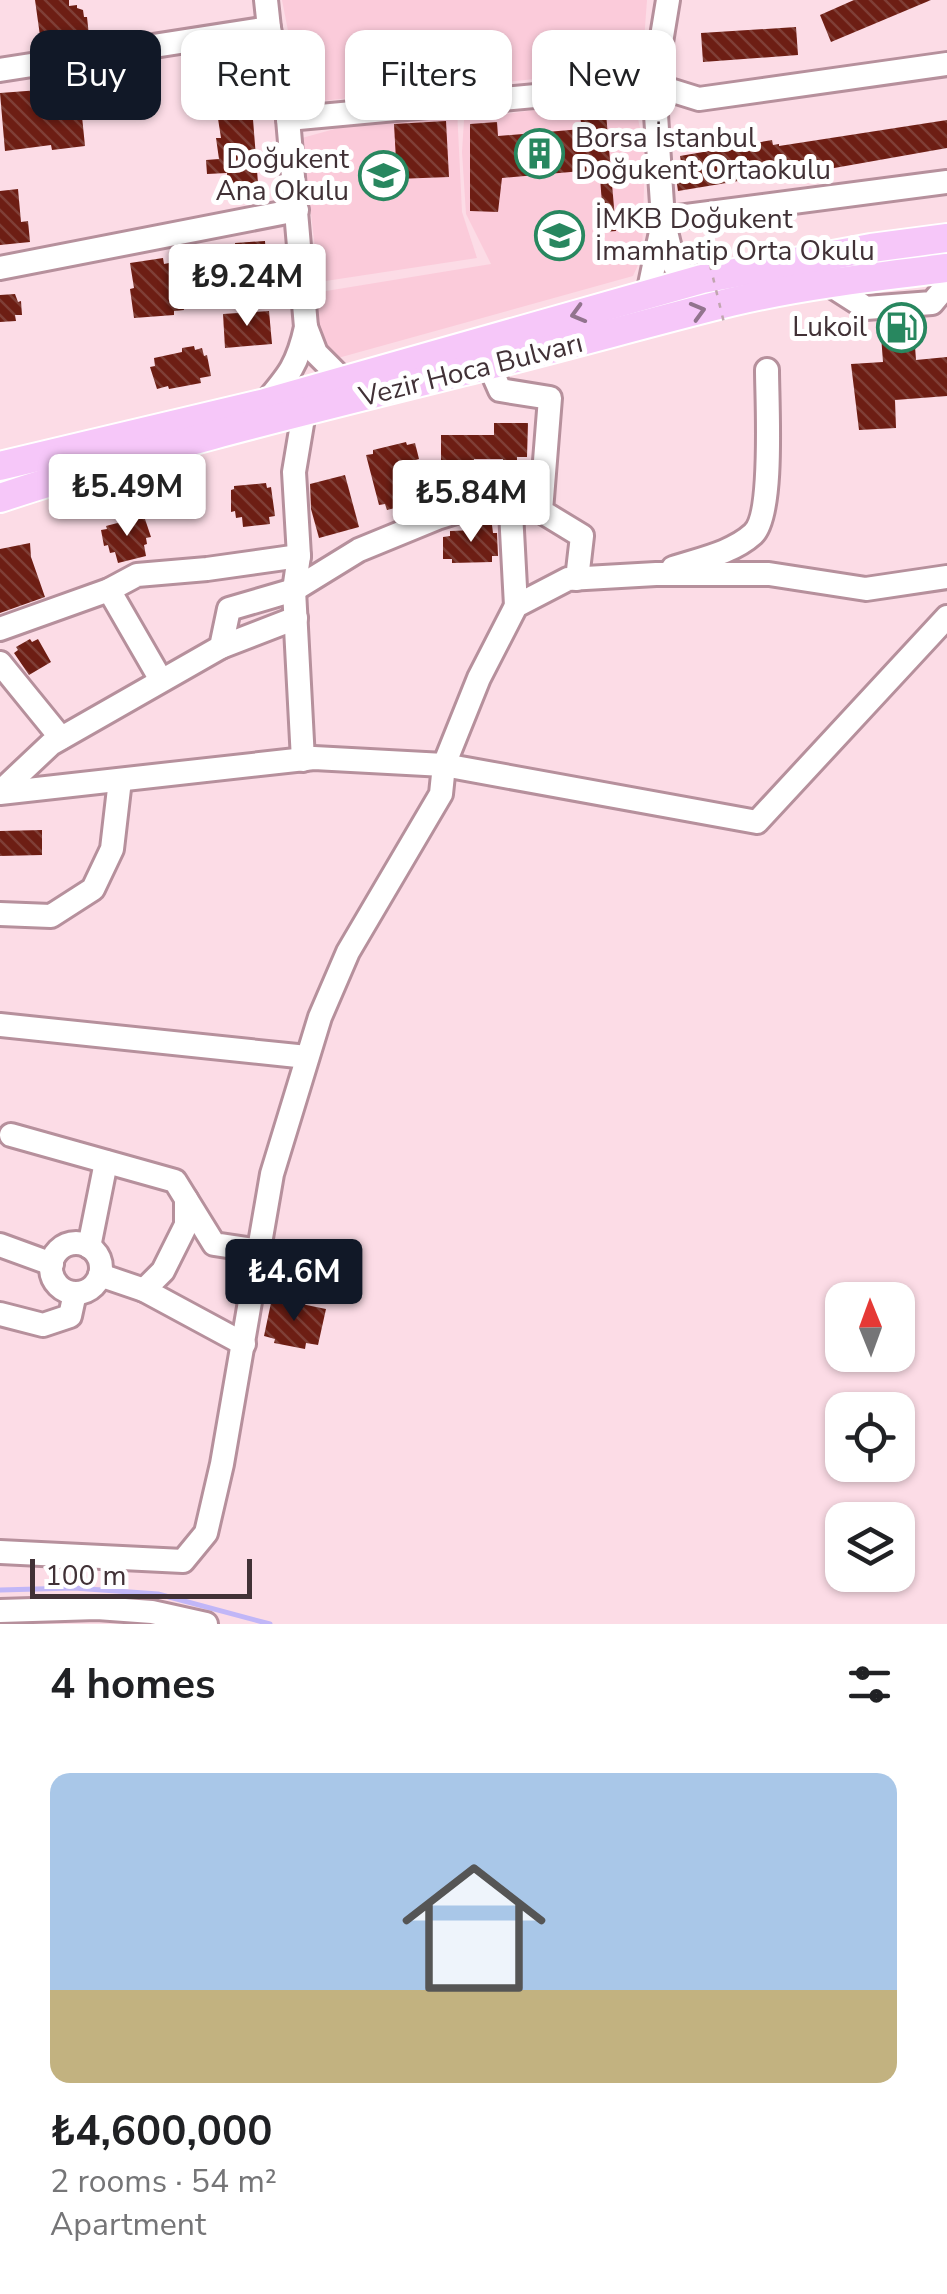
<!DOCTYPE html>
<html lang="en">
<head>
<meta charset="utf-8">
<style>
	:root { --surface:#fff; --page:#f6f6f6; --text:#202124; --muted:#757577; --line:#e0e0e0; --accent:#111827 }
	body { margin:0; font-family:"Nunito Sans",sans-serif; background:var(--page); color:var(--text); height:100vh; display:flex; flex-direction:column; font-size:38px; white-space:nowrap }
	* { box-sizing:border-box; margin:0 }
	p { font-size:32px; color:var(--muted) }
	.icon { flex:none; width:55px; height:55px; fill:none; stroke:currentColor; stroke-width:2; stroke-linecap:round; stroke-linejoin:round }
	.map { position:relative; height:1624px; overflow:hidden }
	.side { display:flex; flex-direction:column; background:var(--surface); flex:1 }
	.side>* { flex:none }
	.banner { position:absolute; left:30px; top:30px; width:888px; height:90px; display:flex; gap:20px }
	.needle { width:65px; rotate:359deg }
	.fabs { position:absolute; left:825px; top:1282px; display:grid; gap:20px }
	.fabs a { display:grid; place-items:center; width:90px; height:90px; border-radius:20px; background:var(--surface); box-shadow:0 2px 8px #0004; font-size:50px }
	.scale { position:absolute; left:30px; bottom:25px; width:222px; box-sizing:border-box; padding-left:10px; border:5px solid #413136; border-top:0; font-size:28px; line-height:35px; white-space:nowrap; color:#413136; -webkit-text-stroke:8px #fff; paint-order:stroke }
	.price { position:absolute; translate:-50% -85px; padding:0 22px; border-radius:10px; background:#fff; color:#222; font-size:32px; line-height:65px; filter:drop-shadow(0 2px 5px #0008) }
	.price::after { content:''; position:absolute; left:50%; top:60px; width:30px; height:22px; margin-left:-15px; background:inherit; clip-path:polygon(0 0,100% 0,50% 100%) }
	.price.selected { background:var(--accent); color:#fff }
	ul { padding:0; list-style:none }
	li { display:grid; align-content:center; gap:20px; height:530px; padding:0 50px }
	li+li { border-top:2px solid var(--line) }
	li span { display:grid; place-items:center; height:310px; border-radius:20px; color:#555 }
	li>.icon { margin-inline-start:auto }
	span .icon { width:180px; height:180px; fill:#fffc; stroke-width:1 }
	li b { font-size:42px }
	h2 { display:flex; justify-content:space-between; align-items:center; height:120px; padding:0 50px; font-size:42px }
	.tag { padding:0 35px; border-radius:20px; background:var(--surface); box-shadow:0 2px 8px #0004; font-size:35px; line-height:90px }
	.tag.selected { background:var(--accent); color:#fff }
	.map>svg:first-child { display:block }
	.built { fill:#fbcbda }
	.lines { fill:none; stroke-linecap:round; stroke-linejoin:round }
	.stream { stroke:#c1b6f7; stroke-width:5 }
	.building { fill:url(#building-back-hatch) }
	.minor-casing { stroke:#b6909c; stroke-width:28 }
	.major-casing { stroke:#fff; stroke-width:32 }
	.minor { stroke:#fff; stroke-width:22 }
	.major { stroke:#f6c7f9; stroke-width:28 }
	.path-bridge { stroke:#c1a6af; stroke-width:2.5; stroke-dasharray:5 8; stroke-linecap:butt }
	.oneway { stroke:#92748e }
	.labels { text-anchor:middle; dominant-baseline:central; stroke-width:10; stroke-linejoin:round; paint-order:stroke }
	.poi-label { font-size:28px; fill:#413136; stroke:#fff; text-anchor:start }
	.street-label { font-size:28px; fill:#413136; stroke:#fff }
</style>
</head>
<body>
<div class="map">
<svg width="947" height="1624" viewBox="0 0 947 1624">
	<defs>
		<pattern id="building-back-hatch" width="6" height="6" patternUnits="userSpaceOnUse" patternTransform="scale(2.5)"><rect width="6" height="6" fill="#6d1e14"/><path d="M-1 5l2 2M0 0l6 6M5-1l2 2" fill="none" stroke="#7f3f37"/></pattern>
	</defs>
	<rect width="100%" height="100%" fill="#fcdce6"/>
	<g class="built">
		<path d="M282,0H647L642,68L302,103Z"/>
		<path d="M626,97L636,109L645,152L642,256L633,276L338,358L319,335L314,293L491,264L466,214L462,152L464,120Z"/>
		<path d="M414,107L457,109L462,212L477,258L319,282L302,138Z"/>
	</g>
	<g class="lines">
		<path class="stream" d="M0,1590L74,1588L158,1594L270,1624"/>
	</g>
	<g class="building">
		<path d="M35,0H69V6L77,5V8L83,10L84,17H87L89,36L41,43Z"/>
		<path d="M854,0H931L831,42L820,15Z"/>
		<path d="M796,27L798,55L703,62L701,33Z"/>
		<path d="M237,79V82L250,81L259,196L229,199L227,173L207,174L206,160L219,159L216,138H221L214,93H218L217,85L226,84V80Z"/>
		<path d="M79,87L85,146L52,150L51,145L5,151L0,93Z"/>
		<path d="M606,113L616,231L604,232L600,177L582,179V171L502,178L498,212L470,211V124L497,122L498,136L582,129L580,116Z"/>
		<path d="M947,120V148L806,173L805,170L678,191L674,163L681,162L680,156L772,140L773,145L779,144V146Z"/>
		<path d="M446,121L449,177L397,179L394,124Z"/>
		<path d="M18,189L21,222L28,221L30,242L0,245V191Z"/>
		<path d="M265,241L268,288L245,289L244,285H238L235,243Z"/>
		<path d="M163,258L164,264L169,263L171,277L177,276L184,310L174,311V315L134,318L130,289L134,288L130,263Z"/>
		<path d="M15,294L18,302L21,301L22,315H15L16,321L0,322V295Z"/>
		<path d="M269,311L272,344L225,348L223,314Z"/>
		<path d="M913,319L916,360L947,357V396L895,400L896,428L859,430L851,364L883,362L880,322Z"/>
		<path d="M194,346L195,350L202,348L204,356L207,355L211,376L200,378L201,383L169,389L168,386L157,389L150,367L155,366L154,358L182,352V348Z"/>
		<path d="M494,423H528L527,457H517V465H503V459H474V470H463V477H450V471H441V435H494Z"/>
		<path d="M406,442L407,445L415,443L419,459L412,461L415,476L407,477L412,495L400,498L403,506L387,510L385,504L379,505L366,455L373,454V450Z"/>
		<path d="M345,475L359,527L319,538L311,509L310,484Z"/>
		<path d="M266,483L267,488L271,487L275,516L269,517L270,524L243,527L242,517L236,518L235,511L231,512V490L234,489V486Z"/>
		<path d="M144,516L151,537L146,538L147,544L144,545L146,556L118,563L115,552L110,553L108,545L104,546L101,530L107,529L106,526Z"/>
		<path d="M477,525H492L493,533H497L498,556H492V562L452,563V559H443V537L450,536V531L477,530Z"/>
		<path d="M30,543L31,557L45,597L0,613V549Z"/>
		<path d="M30,639L32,642L38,639L51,662L29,675L14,653L18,650L16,647Z"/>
		<path d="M42,830V855L0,856V831Z"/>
		<path d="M272,1298L326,1309L318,1345L306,1343L305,1349L274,1343L275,1339L264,1336Z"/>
	</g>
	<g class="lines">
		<defs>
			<g id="minor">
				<path d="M668,0L654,85L663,219L674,265L683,274L702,279"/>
				<path d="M0,70L269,28"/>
				<path d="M288,119L654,85L699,99L947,64"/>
				<path d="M663,219L947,182"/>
				<path d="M0,268L297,210"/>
				<path d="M827,283L866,308L932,303L947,285"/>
				<path d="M648,294L662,227"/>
				<path d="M306,327L316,353L344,381"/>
				<path d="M489,365L500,390L550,398L541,511L582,536L577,579"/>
				<path d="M265,403C289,375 298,364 306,327L288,119L269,28L266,0"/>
				<path d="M673,568C700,559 732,553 753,534C774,515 767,402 767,370"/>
				<path d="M109,590L161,680"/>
				<path d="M0,629L109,590L137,575L207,569L299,556"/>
				<path d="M221,647L296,618"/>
				<path d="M0,663L61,738"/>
				<path d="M303,760L294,590L299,556L294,472L304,412"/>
				<path d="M0,792L51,744L221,647L229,609L294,590L359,550L437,518L495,500L511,512L516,606"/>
				<path d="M0,793L314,758L444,765L757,822L947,617"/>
				<path d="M0,914L51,916L93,889L112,849L120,780"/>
				<path d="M0,1025L307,1057"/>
				<path d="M11,1135L175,1181L214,1244L260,1251"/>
				<circle cx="76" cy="1268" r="25"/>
				<path d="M0,1245L52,1264"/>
				<path d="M89,1247L106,1162"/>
				<path d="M100,1275L144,1290L244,1344"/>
				<path d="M144,1290L163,1271L186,1225V1199"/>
				<path d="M0,1314L43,1325L70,1316L75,1293"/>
				<path d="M0,1552L183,1561L206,1533L222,1464L272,1174L320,1017L348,952L441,794L444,765L479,678L516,606L568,579L656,574H769L866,589L947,577"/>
				<path d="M0,1611L97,1608L152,1612L206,1624"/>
			</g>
			<g id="major">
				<path d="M0,466L265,403L702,279L871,248L947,238"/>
				<path d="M0,498C160,445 325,406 489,365C570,345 650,322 731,302C802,285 874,277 947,268"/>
			</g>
		</defs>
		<use href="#minor" class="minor-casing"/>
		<use href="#major" class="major-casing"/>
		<use href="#minor" class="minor"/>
		<use href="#major" class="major"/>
		<path class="path-bridge" d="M710,265L725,327"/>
	</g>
	<defs><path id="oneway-chevron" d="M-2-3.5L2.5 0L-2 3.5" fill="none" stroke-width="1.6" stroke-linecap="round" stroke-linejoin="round" transform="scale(2.5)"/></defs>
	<g class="oneway">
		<use href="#oneway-chevron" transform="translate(698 311) rotate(-16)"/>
		<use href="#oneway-chevron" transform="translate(578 314) rotate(164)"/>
	</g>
	<defs>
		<symbol id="building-ring" viewBox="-11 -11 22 22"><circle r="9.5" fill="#fff" stroke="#28875f" stroke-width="1.5"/><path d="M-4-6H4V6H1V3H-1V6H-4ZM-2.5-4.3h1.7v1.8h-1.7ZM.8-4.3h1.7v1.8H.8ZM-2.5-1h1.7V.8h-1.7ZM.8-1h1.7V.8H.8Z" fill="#28875f"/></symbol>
		<symbol id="school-ring" viewBox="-11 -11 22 22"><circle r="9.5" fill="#fff" stroke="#28875f" stroke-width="1.5"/><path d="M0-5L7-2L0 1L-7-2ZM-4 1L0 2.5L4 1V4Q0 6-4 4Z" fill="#28875f"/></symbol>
		<symbol id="fuel-ring" viewBox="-11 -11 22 22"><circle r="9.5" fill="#fff" stroke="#28875f" stroke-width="1.5"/><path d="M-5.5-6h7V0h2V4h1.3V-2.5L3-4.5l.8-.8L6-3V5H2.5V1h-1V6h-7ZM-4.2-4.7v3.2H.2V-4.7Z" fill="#28875f"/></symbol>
	</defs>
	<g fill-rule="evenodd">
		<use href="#building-ring" x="512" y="126" width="55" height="55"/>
		<use href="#school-ring" x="356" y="148" width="55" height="55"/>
		<use href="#school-ring" x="532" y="208" width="55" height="55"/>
		<use href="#fuel-ring" x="874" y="300" width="55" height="55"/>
	</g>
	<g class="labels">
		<g class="poi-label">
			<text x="575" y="138">Borsa İstanbul<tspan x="575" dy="32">Doğukent Ortaokulu</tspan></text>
			<text x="349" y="159" text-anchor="end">Doğukent<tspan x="349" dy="32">Ana Okulu</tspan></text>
			<text x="595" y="219">İMKB Doğukent<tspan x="595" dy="32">İmamhatip Orta Okulu</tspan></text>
			<text x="867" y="327" text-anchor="end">Lukoil</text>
		</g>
		<g class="street-label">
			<text transform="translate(471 370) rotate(-14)">Vezir Hoca Bulvarı</text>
		</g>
	</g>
</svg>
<div class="fabs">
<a><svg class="needle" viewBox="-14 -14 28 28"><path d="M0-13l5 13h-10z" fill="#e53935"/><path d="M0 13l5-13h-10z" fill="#757577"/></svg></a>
<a><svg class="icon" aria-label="locate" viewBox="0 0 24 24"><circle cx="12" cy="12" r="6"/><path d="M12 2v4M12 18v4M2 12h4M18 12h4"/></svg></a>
<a><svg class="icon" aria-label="layers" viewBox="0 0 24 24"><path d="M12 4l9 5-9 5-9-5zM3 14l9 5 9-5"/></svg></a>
</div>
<div class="scale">100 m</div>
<b class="price" style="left:247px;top:329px">₺9.24M</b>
<b class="price" style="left:127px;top:539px">₺5.49M</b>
<b class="price" style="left:471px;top:545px">₺5.84M</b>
<b class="price selected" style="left:294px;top:1324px">₺4.6M</b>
<div class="banner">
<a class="tag selected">Buy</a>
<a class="tag">Rent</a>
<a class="tag">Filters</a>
<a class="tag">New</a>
</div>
</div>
<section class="side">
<h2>4 homes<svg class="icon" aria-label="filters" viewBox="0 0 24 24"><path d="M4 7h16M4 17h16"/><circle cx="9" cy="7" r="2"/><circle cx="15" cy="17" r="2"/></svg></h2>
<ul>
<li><span style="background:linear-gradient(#a9c7e8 70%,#c2b280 0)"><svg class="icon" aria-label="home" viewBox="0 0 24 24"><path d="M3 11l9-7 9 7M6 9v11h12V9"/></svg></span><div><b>₺4,600,000</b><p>2 rooms · 54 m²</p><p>Apartment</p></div></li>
</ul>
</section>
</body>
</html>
